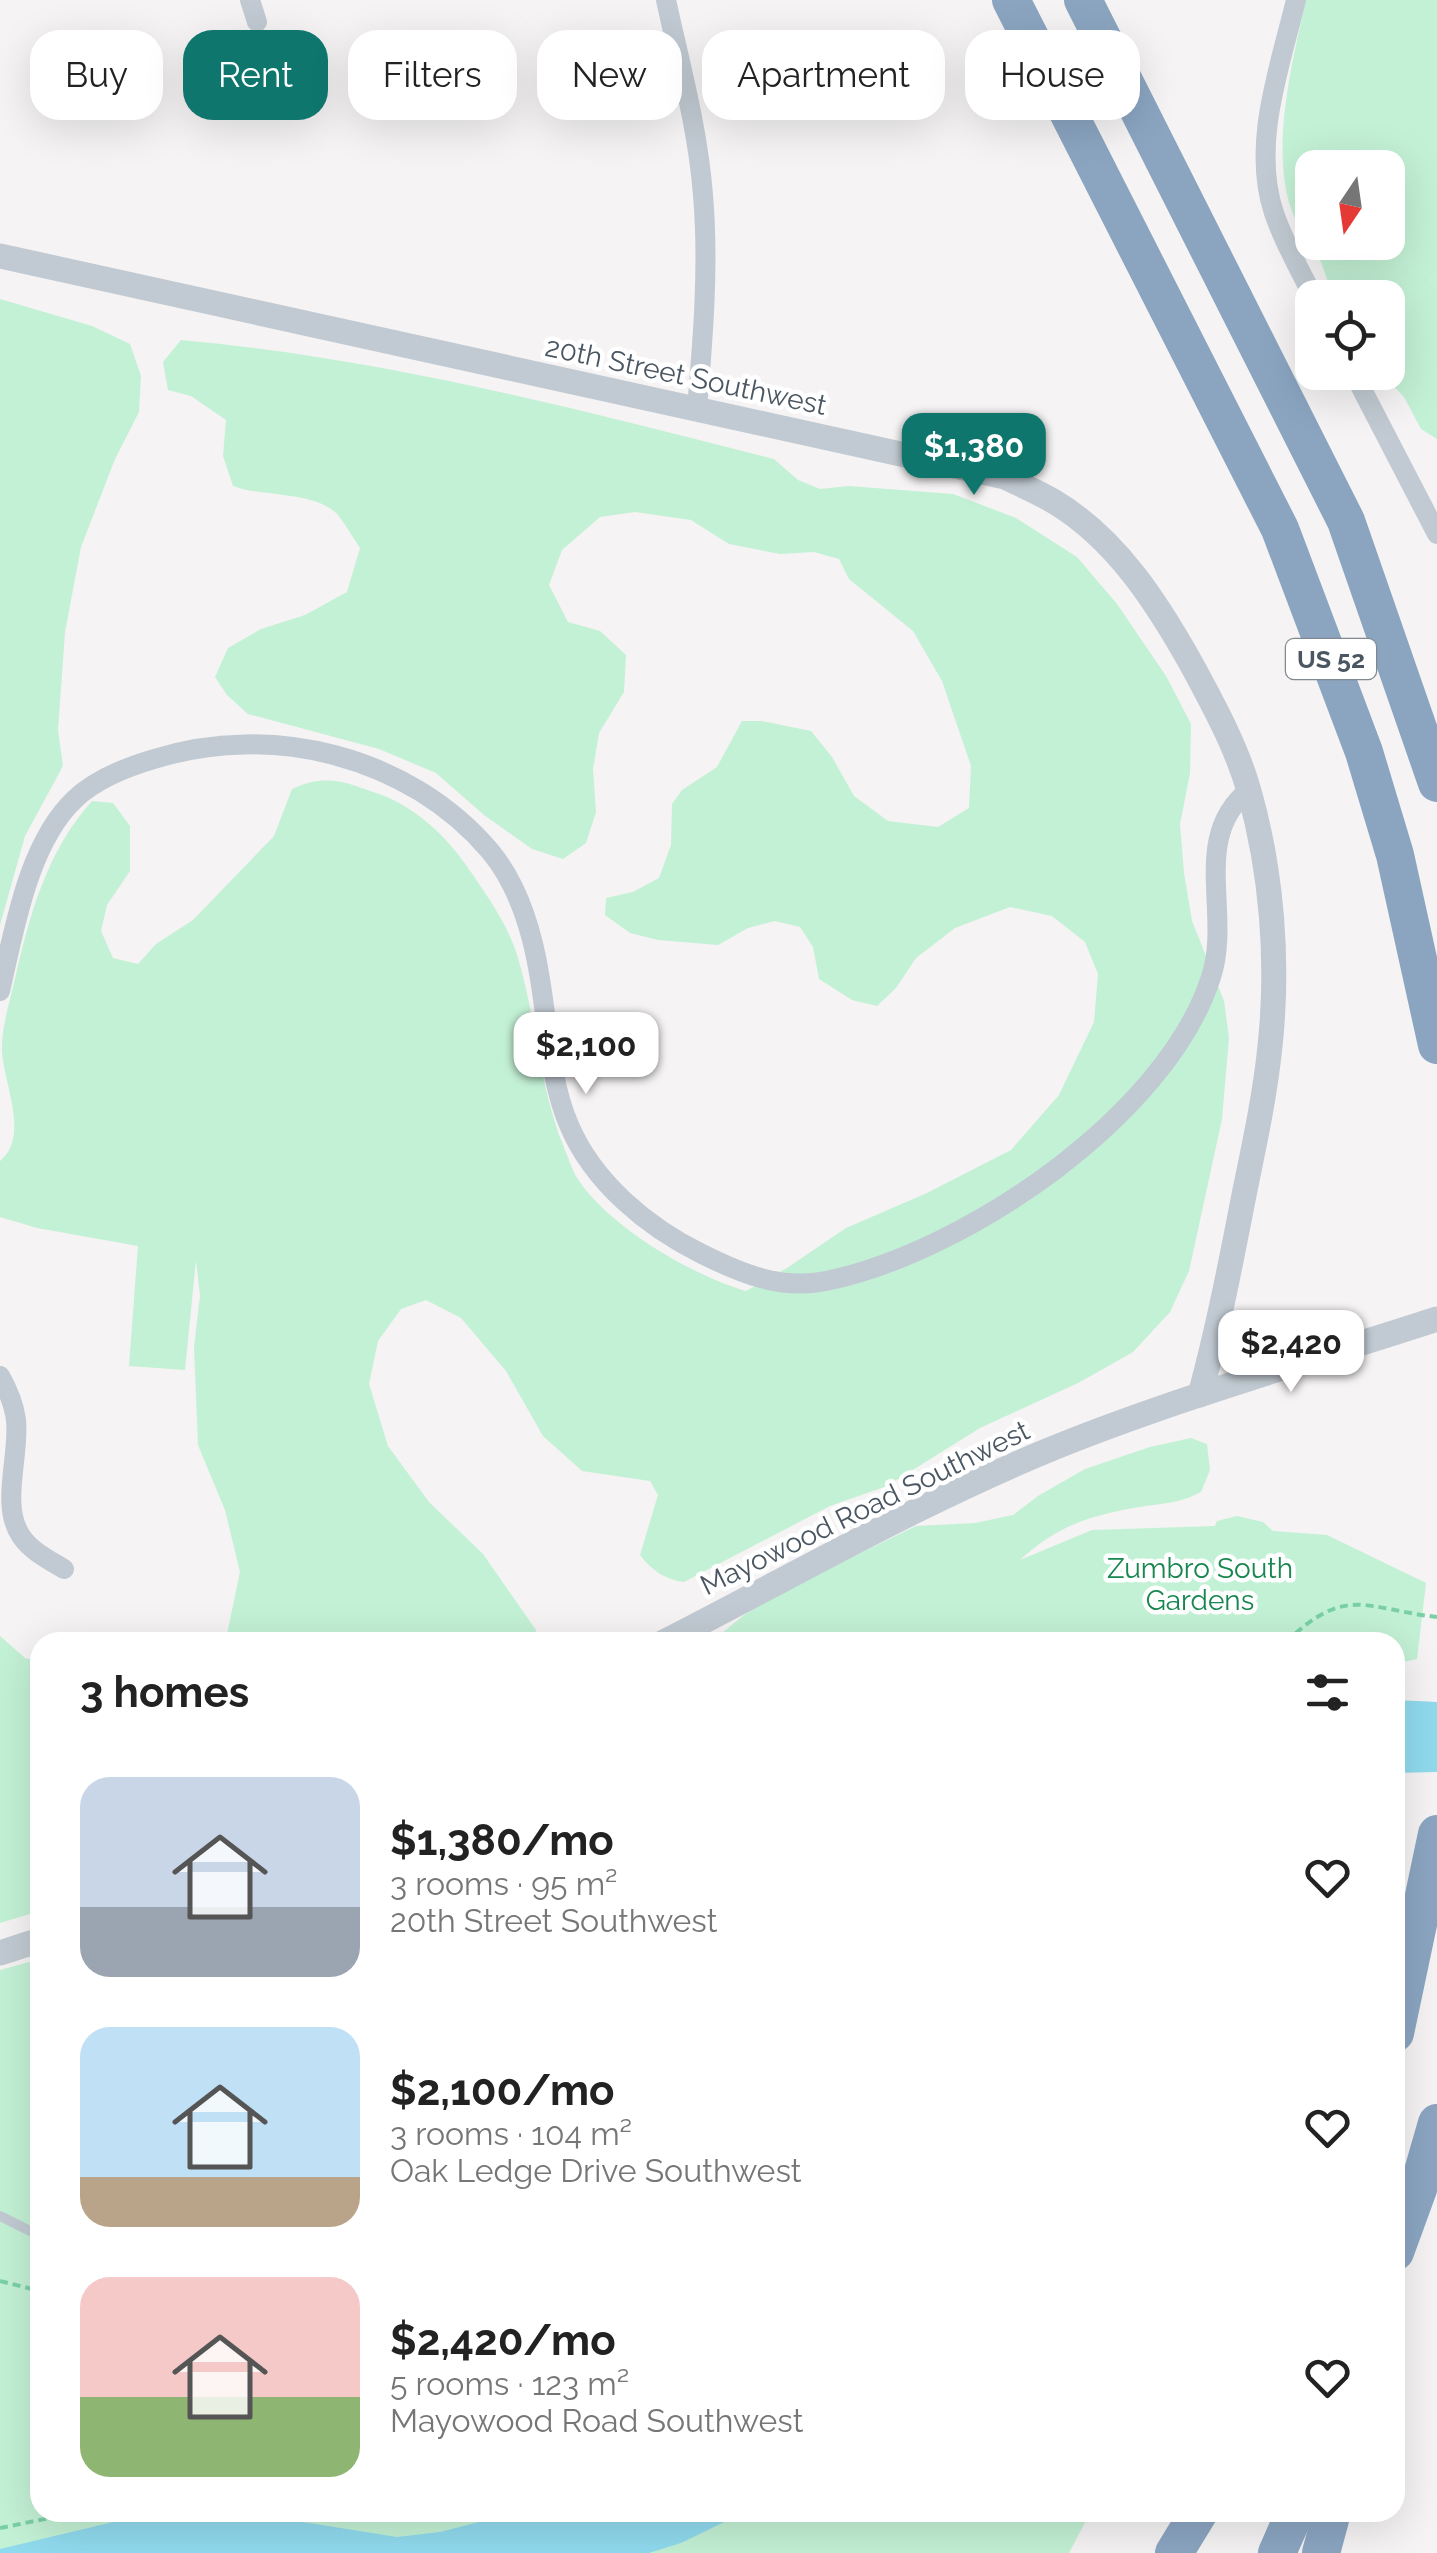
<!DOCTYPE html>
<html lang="en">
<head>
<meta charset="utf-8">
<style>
	:root { --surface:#fff; --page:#f6f6f6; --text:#222; --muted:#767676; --accent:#0f766e }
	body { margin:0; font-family:Raleway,sans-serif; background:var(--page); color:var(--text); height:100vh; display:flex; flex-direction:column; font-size:38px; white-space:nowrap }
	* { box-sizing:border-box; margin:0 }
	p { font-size:32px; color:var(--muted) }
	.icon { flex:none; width:55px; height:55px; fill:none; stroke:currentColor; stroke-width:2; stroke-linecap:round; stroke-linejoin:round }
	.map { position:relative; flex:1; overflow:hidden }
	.panel { position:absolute; left:30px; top:1632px; width:1375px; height:890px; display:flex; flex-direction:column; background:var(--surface); border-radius:30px; box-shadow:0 10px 40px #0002 }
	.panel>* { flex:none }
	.hud { position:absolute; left:30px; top:30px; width:1378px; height:90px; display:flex; gap:20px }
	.needle { width:65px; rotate:193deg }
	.controls { position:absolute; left:1295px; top:150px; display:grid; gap:20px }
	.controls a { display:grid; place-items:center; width:110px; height:110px; border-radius:20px; background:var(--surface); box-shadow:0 10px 40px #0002; font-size:50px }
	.price { position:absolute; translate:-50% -85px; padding:0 22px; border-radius:20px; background:#fff; color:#222; font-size:32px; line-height:65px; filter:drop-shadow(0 2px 5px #0008) }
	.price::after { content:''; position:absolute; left:50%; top:60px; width:30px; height:22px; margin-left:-15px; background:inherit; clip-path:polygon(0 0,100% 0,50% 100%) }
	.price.selected { background:var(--accent); color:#fff }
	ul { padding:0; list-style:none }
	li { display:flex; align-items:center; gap:30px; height:250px; padding:0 50px }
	li span { display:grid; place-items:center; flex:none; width:280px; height:200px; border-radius:30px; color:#555 }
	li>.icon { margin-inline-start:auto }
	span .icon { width:120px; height:120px; fill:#fffc; stroke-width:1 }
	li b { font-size:42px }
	h2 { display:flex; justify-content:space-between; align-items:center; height:120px; padding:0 50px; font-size:42px }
	.chip { padding:0 35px; border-radius:30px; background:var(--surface); box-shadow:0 10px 40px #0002; font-size:35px; line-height:90px }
	.chip.selected { background:var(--accent); color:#fff }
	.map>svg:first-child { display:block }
	.green { fill:#c3f1d5; fill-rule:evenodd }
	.water { fill:#90daee }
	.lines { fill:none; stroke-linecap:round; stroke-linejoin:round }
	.path { stroke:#7ad0a6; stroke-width:4; stroke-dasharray:8 5; stroke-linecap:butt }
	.service { stroke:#c1cad2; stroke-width:10 }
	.minor { stroke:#c1cad2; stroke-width:20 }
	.tertiary { stroke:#c1cad2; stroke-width:25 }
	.motorway { stroke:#8ba5c1; stroke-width:38 }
	.labels { text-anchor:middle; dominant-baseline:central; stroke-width:9; stroke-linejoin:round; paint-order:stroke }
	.shield { fill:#fff; stroke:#808990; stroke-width:2.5 }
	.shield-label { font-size:25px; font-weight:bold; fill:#4a5661 }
	.street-label { font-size:28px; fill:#4a5661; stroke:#fff }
	.park-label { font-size:28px; fill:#17864f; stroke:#fff }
</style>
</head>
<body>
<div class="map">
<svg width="1437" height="2553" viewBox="0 0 1437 2553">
	<rect width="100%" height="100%" fill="#f5f3f3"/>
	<g class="green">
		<path d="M1306,0H1437V439L1421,429L1404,397L1381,373L1388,372V298L1333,297C1328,283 1324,267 1317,254C1310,241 1299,228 1293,214C1269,152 1292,63 1306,0ZM1312,168H1388V242H1312Z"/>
		<path d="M0,299L92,326L130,344L141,376L139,412L115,459L81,547L65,632L58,730L63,766L25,836L0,925Z"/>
		<path d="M181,340C382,358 579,409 774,459L798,480L820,489L849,486L953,494L1016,518L1077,557L1117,604L1166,676L1191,724L1190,773L1180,824L1184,873L1192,921L1224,1001L1229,1038L1222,1119L1189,1271L1170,1312L1133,1352L1080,1382L980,1428L887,1486L830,1506L684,1582C666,1580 651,1570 640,1555L658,1495L650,1481L582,1471L543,1436L506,1371L461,1318L426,1300L401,1309L378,1341L369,1384L388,1446L429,1502L483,1554L536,1630L535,1642H213L227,1634L240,1572L225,1510L198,1445L194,1347L200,1296L196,1260L185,1370L129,1366L138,1246L37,1228L0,1217V1161C30,1137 4,1084 2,1052C1,1030 9,1004 14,983C29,917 46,852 92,801L113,803L130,826V871L107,905L101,931L113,958L138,964L156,944L193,920L274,836L292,789C325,773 346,782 379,794C415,807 445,835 466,865C486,894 508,924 518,958C537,1022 539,1088 565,1150C569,1159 572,1170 577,1178C609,1227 691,1275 746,1291L787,1268L846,1228L927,1193L1011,1150L1059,1095L1094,1022L1098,974L1085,942L1052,916L1010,907L955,928L916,958L896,988L877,1006L852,1000L819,979L813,947L800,927L775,921L748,928L718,945L658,940L630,933L605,915L606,898L633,892L659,878L671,845L672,804L682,790L717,767L742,721H762L811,731L832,757L854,796L888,821L938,827L969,808L971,766L942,681L913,631L849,579L839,559L814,552L780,554L729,544L691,520L635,512L600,517L562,550L549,585L568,622L600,631L626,655L624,692L599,733L593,769L596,812L586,843L563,859L532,849L484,815L436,773L379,749L248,714L227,695L215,677L228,648L261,629L305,615L347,592L360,548C353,538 346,525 338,515C316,491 262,497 233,486L223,456L226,420L191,396L168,390L163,362Z"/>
		<path d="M1191,1438L1207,1444L1210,1470L1201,1492C1176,1505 1160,1503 1133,1508C1086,1517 1056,1527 1020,1560L1092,1530L1215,1526L1217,1521L1237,1516L1263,1522L1273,1531L1327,1535L1426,1583L1417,1659L1395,1664V1642H711L744,1615L781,1592L916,1526L975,1523L1013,1515L1038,1496L1085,1469L1150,1447Z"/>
		<path d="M0,1636L25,1658L40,1662V1911L0,1923Z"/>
		<path d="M40,1959V2512L218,2513L32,2553L0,2549V1970Z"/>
		<path d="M289,2513H511L383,2551L302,2522Z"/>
		<path d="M700,2513H1090L1069,2553H626Z"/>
	</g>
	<g class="water">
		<path d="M1395,1700L1437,1702V1772L1395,1773Z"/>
		<path d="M155,2512L289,2513L303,2522L397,2537L440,2532L514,2513H743L681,2543L649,2553H0V2549Z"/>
	</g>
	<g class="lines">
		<g class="path">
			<path d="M1286,1642C1347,1584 1365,1609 1437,1617"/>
			<path d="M0,2281L40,2291"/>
			<path d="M0,2528L80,2512"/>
		</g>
		<path class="service" d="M0,2216L40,2236"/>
		<g class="minor">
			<path d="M250,0L257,22"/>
			<path d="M666,0C680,64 698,129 703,195C709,266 703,338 697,408"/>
			<path d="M1296,0C1280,67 1251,144 1274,213C1284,243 1300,270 1314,298"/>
			<path d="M1353,372L1437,534"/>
			<path d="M0,991C14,931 28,843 75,799C96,779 127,767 154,759C272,722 409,756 490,851C520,887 533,934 540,979C548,1026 550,1081 569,1125C593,1182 647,1227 702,1254C742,1274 781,1290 826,1281C964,1253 1167,1116 1211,977C1232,914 1190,837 1249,790"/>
			<path d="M0,1376C8,1390 14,1404 16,1420C20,1455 0,1505 21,1536C31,1551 49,1560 64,1569"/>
		</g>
		<g class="tertiary">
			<path d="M0,256L1005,477C1021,485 1038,492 1053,501C1116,538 1158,604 1193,667C1214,706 1237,748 1249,791C1272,872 1279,962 1270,1046C1265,1096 1254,1146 1244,1195C1231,1262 1218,1329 1200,1395"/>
			<path d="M664,1642C795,1575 924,1500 1061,1445C1184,1396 1311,1360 1437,1319"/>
			<path d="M0,1953L40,1940"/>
		</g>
		<g class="motorway">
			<path d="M1011,0L1280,529L1364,752L1395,855L1437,1045"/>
			<path d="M1083,0L1346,521L1437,783"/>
			<path d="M1395,2033L1437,1834"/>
			<path d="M1395,2252L1418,2189L1437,2123"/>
			<path d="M1174,2553L1199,2512"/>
			<path d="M1277,2553L1295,2512"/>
			<path d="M1321,2553L1332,2512"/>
		</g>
	</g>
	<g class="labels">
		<rect class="shield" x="1286" y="639" width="90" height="40" rx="8"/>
		<g class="shield-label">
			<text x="1331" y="659">US 52</text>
		</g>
		<g class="street-label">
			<text transform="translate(686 376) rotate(12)">20th Street Southwest</text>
			<text transform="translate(865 1508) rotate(-26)">Mayowood Road Southwest</text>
		</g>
		<g class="park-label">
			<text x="1200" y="1568">Zumbro South<tspan x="1200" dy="32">Gardens</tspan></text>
		</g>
	</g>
</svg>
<div class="controls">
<a><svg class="needle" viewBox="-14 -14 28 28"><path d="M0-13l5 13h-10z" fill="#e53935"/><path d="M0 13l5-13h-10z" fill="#767676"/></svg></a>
<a><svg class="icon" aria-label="locate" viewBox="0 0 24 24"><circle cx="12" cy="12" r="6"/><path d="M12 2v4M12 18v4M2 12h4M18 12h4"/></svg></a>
</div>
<b class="price selected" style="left:974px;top:498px">$1,380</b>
<b class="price" style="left:586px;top:1097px">$2,100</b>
<b class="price" style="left:1291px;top:1395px">$2,420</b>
<div class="hud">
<a class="chip">Buy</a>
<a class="chip selected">Rent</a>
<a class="chip">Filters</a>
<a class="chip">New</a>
<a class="chip">Apartment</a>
<a class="chip">House</a>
</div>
<section class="panel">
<h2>3 homes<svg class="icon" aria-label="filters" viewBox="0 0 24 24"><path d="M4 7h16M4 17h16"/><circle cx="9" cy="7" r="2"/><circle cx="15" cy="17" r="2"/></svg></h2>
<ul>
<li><span style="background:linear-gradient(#c9d6e8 65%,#9aa5b1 0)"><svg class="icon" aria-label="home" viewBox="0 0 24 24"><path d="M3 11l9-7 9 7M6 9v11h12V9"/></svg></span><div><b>$1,380/mo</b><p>3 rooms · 95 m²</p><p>20th Street Southwest</p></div><svg class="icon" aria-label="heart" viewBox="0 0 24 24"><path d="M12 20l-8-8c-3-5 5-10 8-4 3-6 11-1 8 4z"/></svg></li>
<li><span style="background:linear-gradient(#bfe0f5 75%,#b9a48a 0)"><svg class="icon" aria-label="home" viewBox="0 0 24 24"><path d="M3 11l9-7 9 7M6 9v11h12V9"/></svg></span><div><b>$2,100/mo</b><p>3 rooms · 104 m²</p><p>Oak Ledge Drive Southwest</p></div><svg class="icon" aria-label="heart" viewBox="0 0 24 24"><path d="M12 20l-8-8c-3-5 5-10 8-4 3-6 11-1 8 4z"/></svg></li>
<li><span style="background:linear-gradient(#f6c9c9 60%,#8fb573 0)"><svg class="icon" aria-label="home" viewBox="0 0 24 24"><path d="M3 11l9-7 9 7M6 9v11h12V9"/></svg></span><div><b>$2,420/mo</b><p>5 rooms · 123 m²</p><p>Mayowood Road Southwest</p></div><svg class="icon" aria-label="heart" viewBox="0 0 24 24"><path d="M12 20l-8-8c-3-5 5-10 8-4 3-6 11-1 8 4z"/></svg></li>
</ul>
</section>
</div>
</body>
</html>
